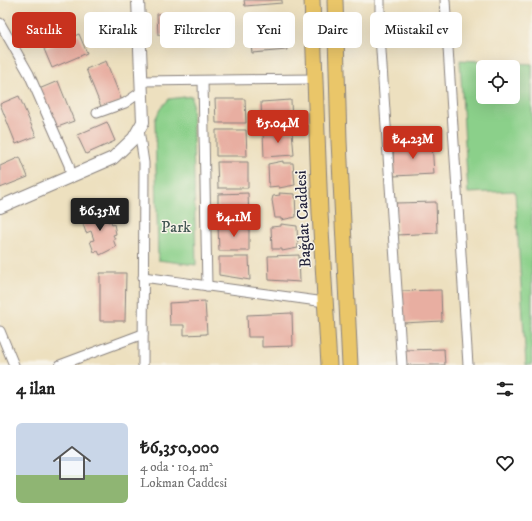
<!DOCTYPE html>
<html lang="tr">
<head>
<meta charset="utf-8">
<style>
	:root { --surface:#fff; --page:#f6f6f6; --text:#222; --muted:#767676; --line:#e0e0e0; --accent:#c8321e }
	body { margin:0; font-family:"IM FELL DW Pica",serif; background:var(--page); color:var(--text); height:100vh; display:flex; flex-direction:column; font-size:15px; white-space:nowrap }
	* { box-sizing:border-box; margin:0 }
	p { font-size:13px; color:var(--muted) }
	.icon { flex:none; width:22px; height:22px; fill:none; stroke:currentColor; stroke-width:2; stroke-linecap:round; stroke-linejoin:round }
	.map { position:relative; height:365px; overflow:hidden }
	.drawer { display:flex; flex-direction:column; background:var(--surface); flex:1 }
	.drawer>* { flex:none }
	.top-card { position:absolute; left:12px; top:12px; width:508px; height:36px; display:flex; gap:8px }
	.buttons { position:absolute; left:476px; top:60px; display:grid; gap:8px }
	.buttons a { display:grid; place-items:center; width:44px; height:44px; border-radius:6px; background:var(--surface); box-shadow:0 4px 16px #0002; font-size:20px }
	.price { position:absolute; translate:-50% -34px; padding:0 9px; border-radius:4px; background:var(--accent); color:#fff; font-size:13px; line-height:26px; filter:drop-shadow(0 1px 2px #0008) }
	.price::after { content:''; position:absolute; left:50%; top:24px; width:12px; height:9px; margin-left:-6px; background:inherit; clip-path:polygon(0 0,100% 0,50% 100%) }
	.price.current { background:#222; color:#fff }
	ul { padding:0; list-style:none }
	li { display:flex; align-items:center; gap:12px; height:100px; padding:0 16px }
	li+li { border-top:1px solid var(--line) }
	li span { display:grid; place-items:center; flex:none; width:112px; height:80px; border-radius:6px; color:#555 }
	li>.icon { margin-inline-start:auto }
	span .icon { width:48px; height:48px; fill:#fffc; stroke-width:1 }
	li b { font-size:17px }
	h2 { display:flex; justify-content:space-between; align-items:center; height:48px; padding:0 16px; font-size:17px }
	.pill { padding:0 14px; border-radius:6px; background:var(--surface); box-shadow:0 4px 16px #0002; font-size:14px; line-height:36px }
	.pill.current { background:var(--accent); color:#fff }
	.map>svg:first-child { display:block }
	.green { fill:#8bd08a; stroke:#567962; fill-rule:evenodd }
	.building { fill:#e8aea1 }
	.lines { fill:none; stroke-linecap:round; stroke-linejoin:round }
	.minor-casing { stroke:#88817d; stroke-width:11 }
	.tertiary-casing { stroke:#88817d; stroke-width:14 }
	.primary-casing { stroke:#88817d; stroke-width:17 }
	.minor { stroke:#fff; stroke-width:9 }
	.tertiary { stroke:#fff; stroke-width:12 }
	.primary { stroke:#eac669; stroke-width:15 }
	.labels { text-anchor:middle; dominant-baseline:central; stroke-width:3; stroke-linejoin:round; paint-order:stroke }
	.street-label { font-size:16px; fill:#22223b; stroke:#f7f3e8 }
	.park-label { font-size:16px; fill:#425653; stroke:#f7f3e8 }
</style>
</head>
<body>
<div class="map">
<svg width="532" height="365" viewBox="0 0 532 365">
	<rect width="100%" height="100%" fill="#f7f3e8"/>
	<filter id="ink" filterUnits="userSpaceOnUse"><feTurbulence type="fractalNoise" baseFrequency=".025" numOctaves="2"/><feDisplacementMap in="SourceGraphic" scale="8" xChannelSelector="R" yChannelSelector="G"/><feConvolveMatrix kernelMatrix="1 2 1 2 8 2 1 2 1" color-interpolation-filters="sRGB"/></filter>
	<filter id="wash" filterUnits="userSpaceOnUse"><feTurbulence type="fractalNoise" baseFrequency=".012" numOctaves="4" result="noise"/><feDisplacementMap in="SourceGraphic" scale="16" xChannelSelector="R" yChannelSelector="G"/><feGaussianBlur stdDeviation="0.9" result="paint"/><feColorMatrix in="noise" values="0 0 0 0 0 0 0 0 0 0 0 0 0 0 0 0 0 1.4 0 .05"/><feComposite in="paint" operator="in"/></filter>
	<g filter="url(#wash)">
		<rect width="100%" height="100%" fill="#ede0bf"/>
		<g class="green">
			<path d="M460,60L532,64V365H526L515,191L468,193ZM483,67H513V97H483Z"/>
			<path d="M192,96L196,265L158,260L155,120L160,109L169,99Z"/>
		</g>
		<g id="blocks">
			<g class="building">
				<path d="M244,0H282V3L245,6Z"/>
				<path d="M195,13L196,34L158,35L157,14Z"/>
				<path d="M284,24L287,50L252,53L249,27Z"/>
				<path d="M79,34L87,53L52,68L44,49Z"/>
				<path d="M106,61L122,101L102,109L86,69Z"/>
				<path d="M58,81L74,121L55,128L39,89Z"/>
				<path d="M19,96L36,136L16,144L0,104Z"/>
				<path d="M215,99H245L246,123H216Z"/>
				<path d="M291,100L292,124L262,125L261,102Z"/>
				<path d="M107,122L115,141L86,154L77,135Z"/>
				<path d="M216,130H246L247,156H216Z"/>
				<path d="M292,131L294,155L264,157L263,132Z"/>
				<path d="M432,143L434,174L394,176L393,145Z"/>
				<path d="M20,157L28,177L0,188V166Z"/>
				<path d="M283,161V163H293L295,185L279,188V186L269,187L268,164Z"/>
				<path d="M217,162H248V188H218Z"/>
				<path d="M248,193L249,220H218V194Z"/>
				<path d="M279,193L295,194L296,217L281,220V218H275L272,200L273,196L280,195Z"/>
				<path d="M436,202L437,233L397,235L396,203Z"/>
				<path d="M102,211L105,219L107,218L108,222L111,221L112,225L114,224L116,234L113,235L115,239H113L116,247L100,255L98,251L94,252L90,241L94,240L91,231L86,233L82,221L87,220L85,215Z"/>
				<path d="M249,224V251H219L218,225Z"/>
				<path d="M281,224L297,226L298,248L282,251V249H272L271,227L281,226Z"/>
				<path d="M299,255L300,282L269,280L268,256Z"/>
				<path d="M219,257H249L250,280L219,275Z"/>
				<path d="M100,273H126L125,321H100Z"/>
				<path d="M441,290L442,321L403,323L401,291Z"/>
				<path d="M205,301L207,334L184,335V325H170L169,303Z"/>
				<path d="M292,313L293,346L262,347V337H248L247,315Z"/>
				<path d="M444,349L445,365H405V350Z"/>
			</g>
		</g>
	</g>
	<g filter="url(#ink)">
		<use href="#blocks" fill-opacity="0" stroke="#88817d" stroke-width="1"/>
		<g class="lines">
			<defs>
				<g id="minor">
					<path d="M380,0V36L402,365"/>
					<path d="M445,0L468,365"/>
					<path d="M0,23L29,74L69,165L71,177"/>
					<path d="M141,81L315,79"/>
					<path d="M203,81L207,286"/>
					<path d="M97,113L125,103L141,92"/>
					<path d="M139,130L144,163L143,365"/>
					<path d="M143,277L325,302"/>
					<path d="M0,331L14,365"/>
					<path d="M60,365L143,334"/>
				</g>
				<path id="tertiary" d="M0,207L113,158L134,138L143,122L138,0"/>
				<g id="primary">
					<path d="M312,0L320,213L329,365"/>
					<path d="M335,0L339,141L350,365"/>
				</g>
			</defs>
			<use href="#minor" class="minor-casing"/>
			<use href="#tertiary" class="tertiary-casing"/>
			<use href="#primary" class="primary-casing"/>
			<use href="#minor" class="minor"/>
			<use href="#tertiary" class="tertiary"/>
			<use href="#primary" class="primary"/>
		</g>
	</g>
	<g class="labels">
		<g class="street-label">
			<text transform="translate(303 219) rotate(-93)">Bağdat Caddesi</text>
		</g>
		<g class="park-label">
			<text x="176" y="227">Park</text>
		</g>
	</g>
</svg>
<div class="buttons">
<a><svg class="icon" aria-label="locate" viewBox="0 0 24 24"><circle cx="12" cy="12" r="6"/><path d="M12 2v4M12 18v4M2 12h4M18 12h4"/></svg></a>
</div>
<b class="price" style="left:278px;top:144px">₺5.04M</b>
<b class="price" style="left:413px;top:160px">₺4.23M</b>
<b class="price current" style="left:100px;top:232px">₺6.35M</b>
<b class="price" style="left:234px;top:238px">₺4.1M</b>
<div class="top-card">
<a class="pill current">Satılık</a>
<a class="pill">Kiralık</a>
<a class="pill">Filtreler</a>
<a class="pill">Yeni</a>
<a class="pill">Daire</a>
<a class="pill">Müstakil ev</a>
</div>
</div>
<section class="drawer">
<h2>4 ilan<svg class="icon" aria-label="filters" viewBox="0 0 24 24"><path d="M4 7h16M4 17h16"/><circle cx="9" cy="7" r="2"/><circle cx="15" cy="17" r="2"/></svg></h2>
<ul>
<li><span style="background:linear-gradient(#c9d6e8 65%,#8fb573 0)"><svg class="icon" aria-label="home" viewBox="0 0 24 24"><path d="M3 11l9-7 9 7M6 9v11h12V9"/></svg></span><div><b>₺6,350,000</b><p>4 oda · 104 m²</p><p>Lokman Caddesi</p></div><svg class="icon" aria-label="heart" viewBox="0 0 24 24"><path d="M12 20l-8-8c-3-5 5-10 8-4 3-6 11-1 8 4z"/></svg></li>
</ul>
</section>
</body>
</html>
